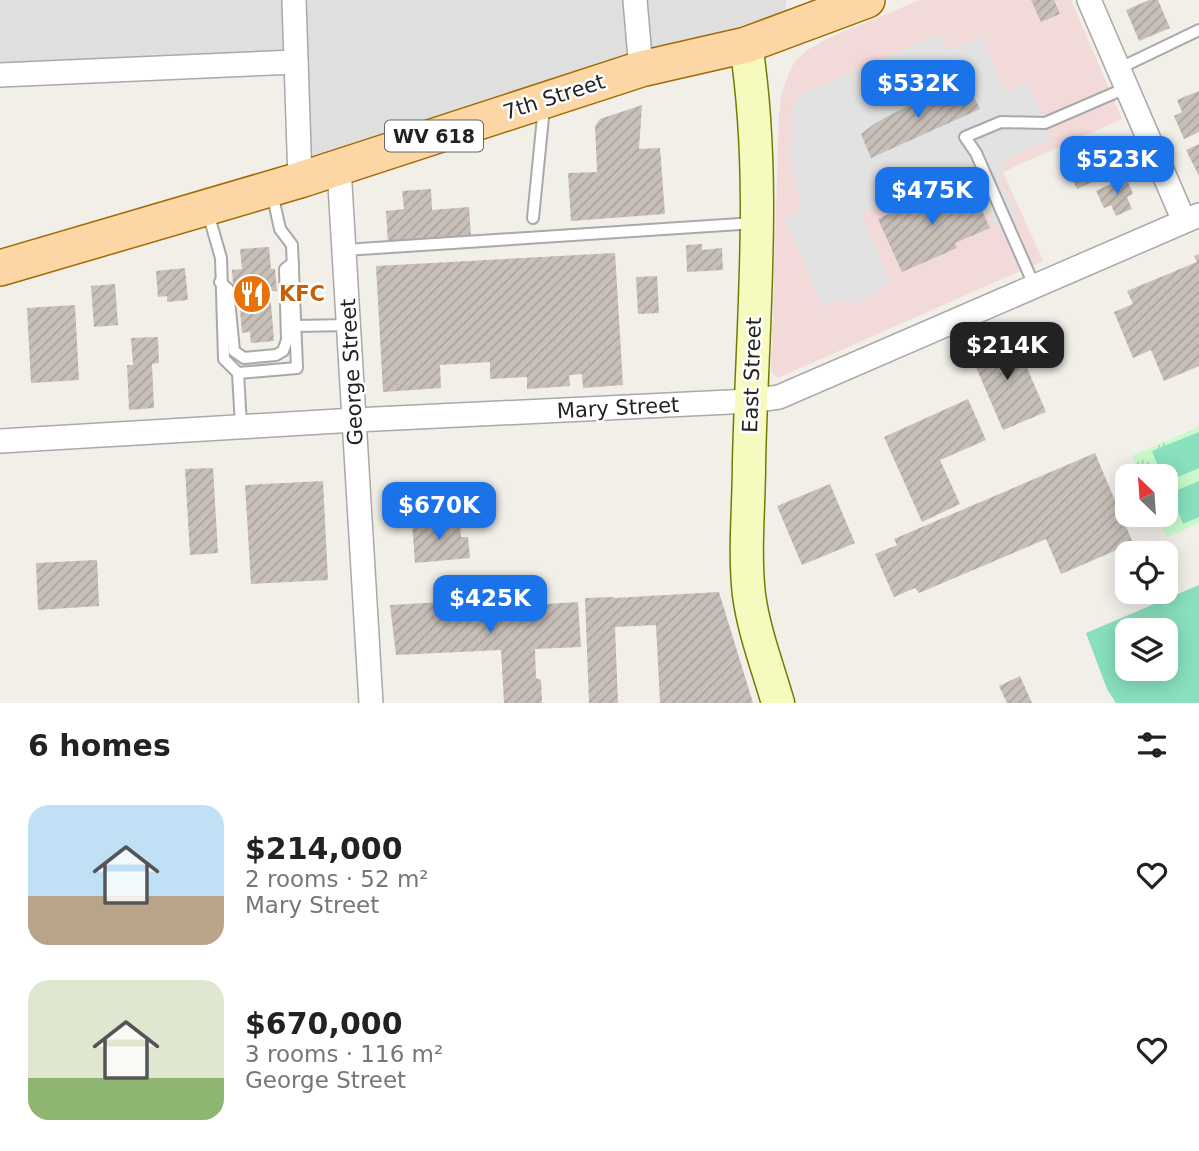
<!DOCTYPE html>
<html lang="en">
<head>
<meta charset="utf-8">
<style>
	:root { --surface:#fff; --page:#f2f2f2; --text:#222; --muted:#767676; --accent:#1a73e8 }
	body { margin:0; font-family:"DejaVu Sans",sans-serif; background:var(--page); color:var(--text); height:100vh; display:flex; flex-direction:column; font-size:26px; white-space:nowrap }
	* { box-sizing:border-box; margin:0 }
	p { font-size:23px; color:var(--muted) }
	.icon { flex:none; width:38px; height:38px; fill:none; stroke:currentColor; stroke-width:2; stroke-linecap:round; stroke-linejoin:round }
	.map { position:relative; height:703px; overflow:hidden }
	.drawer { display:flex; flex-direction:column; background:var(--surface); flex:1 }
	.drawer>* { flex:none }
	.needle { width:46px; rotate:335deg }
	.controls { position:absolute; left:1115px; top:464px; display:grid; gap:14px }
	.controls a { display:grid; place-items:center; width:63px; height:63px; border-radius:14px; background:var(--surface); box-shadow:0 4px 18px #0003; font-size:35px }
	.price { position:absolute; translate:-50% -60px; padding:0 16px; border-radius:14px; background:var(--accent); color:#fff; font-size:23px; line-height:46px; filter:drop-shadow(0 2px 4px #0008) }
	.price::after { content:''; position:absolute; left:50%; top:42px; width:21px; height:16px; margin-left:-10px; background:inherit; clip-path:polygon(0 0,100% 0,50% 100%) }
	.price.current { background:#222; color:#fff }
	ul { padding:0; list-style:none }
	li { display:flex; align-items:center; gap:21px; height:175px; padding:0 28px }
	li span { display:grid; place-items:center; flex:none; width:196px; height:140px; border-radius:21px; color:#555 }
	li>.icon { margin-inline-start:auto }
	span .icon { width:84px; height:84px; fill:#fffc; stroke-width:1 }
	li b { font-size:30px }
	h2 { display:flex; justify-content:space-between; align-items:center; height:84px; padding:0 28px; font-size:30px }
	.map>svg:first-child { display:block }
	.residential { fill:#e0dfdf }
	.commercial { fill:#f2dad9 }
	.park { fill:url(#park-tufts) }
	.pitch { fill:#88e0be; fill-rule:evenodd }
	.parking { fill:#e2e2e2 }
	.building { fill:url(#building-hatch) }
	.lines { fill:none; stroke-linecap:round; stroke-linejoin:round }
	.lane-casing { stroke:#a9a9a9; stroke-width:14 }
	.street-casing { stroke:#a9a9a9; stroke-width:26 }
	.secondary-casing { stroke:#707d05; stroke-width:35 }
	.primary-casing { stroke:#a06b00; stroke-width:38 }
	.lane { stroke:#fff; stroke-width:10 }
	.street { stroke:#fff; stroke-width:23 }
	.secondary { stroke:#f7fabf; stroke-width:32 }
	.primary { stroke:#fcd6a4; stroke-width:35 }
	.labels { text-anchor:middle; dominant-baseline:central; stroke-width:5; stroke-linejoin:round; paint-order:stroke }
	.shield { fill:#fff; stroke:#646464; stroke-width:2 }
	.shield-label { font-size:19px; font-weight:bold; fill:#222 }
	.street-label { font-size:21px; fill:#222; stroke:#fff }
	.food-label { font-size:21px; font-weight:bold; fill:#c56008; stroke:#fff; text-anchor:start }
</style>
</head>
<body>
<div class="map">
<svg width="1199" height="703" viewBox="0 0 1199 703">
	<defs>
		<pattern id="park-tufts" width="24" height="20" patternUnits="userSpaceOnUse" patternTransform="scale(1.75)"><rect width="24" height="20" fill="#c8facc"/><path d="M3 7l-1-3M5 7V3M7 7l1-3M15 17l-1-3M17 17v-4M19 17l1-3" fill="none" stroke="#acd6af"/></pattern>
		<pattern id="building-hatch" width="6" height="6" patternUnits="userSpaceOnUse" patternTransform="scale(1.75)"><rect width="6" height="6" fill="#c7bfb8"/><path d="M-1 1l2-2M0 6l6-6M5 7l2-2" fill="none" stroke="#aba49e"/></pattern>
	</defs>
	<rect width="100%" height="100%" fill="#f2efe9"/>
	<path class="residential" d="M0,0H786V30L314,175L295,62L0,75Z"/>
	<path class="commercial" d="M920,0H1071L1122,119L1003,172L1043,261L778,378L771,372L779,116L781,95L789,73L795,61L807,50L831,37Z"/>
	<path class="park" d="M1199,427V523L1167,537L1157,515L1166,514V476H1141L1132,456Z"/>
	<g class="pitch">
		<path d="M1199,432V468L1166,482V476H1162L1152,451Z"/>
		<path d="M1199,481V517L1183,524L1170,493Z"/>
		<path d="M1199,585V703H1116L1107,689L1086,633ZM1166,630V668H1127V630Z"/>
	</g>
	<path class="parking" d="M940,34L947,51L984,35L985,44L1005,91L1028,82L1052,139L1008,159L1001,167L1000,177L1018,218L996,228L968,167L861,213L891,283L878,288L877,293L854,304L844,298L823,307L785,219L802,211L790,155L792,110L799,95Z"/>
	<g class="building">
		<path d="M1031,0H1054L1060,14L1041,22Z"/>
		<path d="M1149,0H1158L1170,28L1139,41L1126,10Z"/>
		<path d="M970,88L980,109L871,158L861,134L877,122L919,100Z"/>
		<path d="M1199,91V132L1184,139L1174,116L1182,112L1177,100Z"/>
		<path d="M642,105L639,149L660,148L665,214L571,221L568,173L597,172L595,126L600,119Z"/>
		<path d="M1111,143L1123,168L1077,189L1065,164Z"/>
		<path d="M1199,144V176L1186,150Z"/>
		<path d="M1126,177L1133,194L1127,197L1132,209L1116,216L1111,205L1104,208L1096,191Z"/>
		<path d="M949,185L951,191L963,186L973,209L980,206L990,228L955,243L957,248L902,272L878,219L938,192L937,190Z"/>
		<path d="M431,189L432,210L469,207L471,237L388,243L386,211L404,209L402,191Z"/>
		<path d="M702,244V250L722,248L723,270L687,272L686,245Z"/>
		<path d="M269,247L271,269H275L277,291H270L274,341L251,343L250,332L242,333L239,297H234L232,270L242,269L240,249Z"/>
		<path d="M615,253L623,385L583,388L582,374L569,375L570,386L527,389V377L490,379V362L440,365L441,388L383,392L376,266Z"/>
		<path d="M1199,254V366L1164,381L1151,350L1133,358L1114,312L1133,304L1127,291L1197,262L1194,256Z"/>
		<path d="M185,268L188,300L167,302V296L158,297L156,271Z"/>
		<path d="M657,276L659,313L638,314L636,277Z"/>
		<path d="M115,284L118,325L94,327L91,286Z"/>
		<path d="M75,305L79,380L31,383L27,308Z"/>
		<path d="M1012,333L1046,412L1003,430L969,351Z"/>
		<path d="M158,337L159,363L152,364L154,408L129,410L127,365H133L131,338Z"/>
		<path d="M968,399L986,440L940,460L960,504L922,522L884,437Z"/>
		<path d="M1095,453L1133,543L1061,574L1046,539L919,593L915,588L894,597L875,554L897,545L894,539Z"/>
		<path d="M213,468L218,553L190,555L185,469Z"/>
		<path d="M323,481L328,580L251,584L245,485Z"/>
		<path d="M830,484L855,543L802,565L777,506Z"/>
		<path d="M460,520L461,537H468L470,558L415,563L412,523Z"/>
		<path d="M97,560L99,606L38,610L36,563Z"/>
		<path d="M719,592L753,703H660L656,625L615,627L618,703H589L585,598L614,597V598Z"/>
		<path d="M478,600V603L529,600L530,605L578,602L581,647L535,649L536,678L541,680L542,703H504L501,650L396,655L390,605Z"/>
		<path d="M1020,676L1032,703H1007L999,686Z"/>
	</g>
	<g class="lines">
		<defs>
			<g id="lane">
				<path d="M1118,69L1199,30"/>
				<path d="M208,213L221,258L224,359L238,373L241,426"/>
				<path d="M533,218L544,107"/>
				<path d="M345,250L755,223"/>
				<path d="M220,282L228,289L234,351L244,358L276,355L283,351L287,340L285,269L293,263"/>
				<path d="M1034,285L976,153L965,137L1001,122L1045,123L1126,88"/>
				<path d="M295,326L349,325"/>
				<path d="M238,373L297,368L292,245L280,229L272,193"/>
			</g>
			<g id="street">
				<path d="M294,0L300,180"/>
				<path d="M635,0L641,69"/>
				<path d="M1089,0L1184,221"/>
				<path d="M0,75L296,62"/>
				<path d="M339,168L371,703"/>
				<path d="M0,441L355,420L750,401L779,397L1199,215"/>
			</g>
			<path id="secondary" d="M746,45C767,182 752,324 749,463C749,506 744,552 749,595C754,632 768,668 778,703"/>
			<path id="primary" d="M0,268L300,180L641,69L746,45L867,0"/>
		</defs>
		<use href="#lane" class="lane-casing"/>
		<use href="#street" class="street-casing"/>
		<use href="#secondary" class="secondary-casing"/>
		<use href="#primary" class="primary-casing"/>
		<use href="#lane" class="lane"/>
		<use href="#street" class="street"/>
		<use href="#secondary" class="secondary"/>
		<use href="#primary" class="primary"/>
	</g>
	<defs>
		<symbol id="restaurant-disc" viewBox="-11 -11 22 22"><circle r="9.5" fill="#e8710a" stroke="#fff"/><path d="M-5-6h1v4h1v-4h1v4h1v-4h1v5L-1.5 .5V6h-2V.5L-5-1ZM5-6V6H3V1.5H1.5Q1.5-4 5-6Z" fill="#fff"/></symbol>
	</defs>
	<g fill-rule="evenodd">
		<use href="#restaurant-disc" x="230" y="272" width="44" height="44"/>
	</g>
	<g class="labels">
		<rect class="shield" x="385" y="120.5" width="98" height="31" rx="5"/>
		<g class="shield-label">
			<text x="434" y="136">WV 618</text>
		</g>
		<g class="street-label">
			<text transform="translate(554 97) rotate(-18)">7th Street</text>
			<text transform="translate(352 372) rotate(-93)">George Street</text>
			<text transform="translate(752 375) rotate(-88)">East Street</text>
			<text transform="translate(618 408) rotate(-3)">Mary Street</text>
		</g>
		<g class="food-label">
			<text x="279" y="294">KFC</text>
		</g>
	</g>
</svg>
<div class="controls">
<a><svg class="needle" viewBox="-14 -14 28 28"><path d="M0-13l5 13h-10z" fill="#e53935"/><path d="M0 13l5-13h-10z" fill="#767676"/></svg></a>
<a><svg class="icon" aria-label="locate" viewBox="0 0 24 24"><circle cx="12" cy="12" r="6"/><path d="M12 2v4M12 18v4M2 12h4M18 12h4"/></svg></a>
<a><svg class="icon" aria-label="layers" viewBox="0 0 24 24"><path d="M12 4l9 5-9 5-9-5zM3 14l9 5 9-5"/></svg></a>
</div>
<b class="price" style="left:918px;top:120px">$532K</b>
<b class="price" style="left:1117px;top:196px">$523K</b>
<b class="price" style="left:932px;top:227px">$475K</b>
<b class="price current" style="left:1007px;top:382px">$214K</b>
<b class="price" style="left:439px;top:542px">$670K</b>
<b class="price" style="left:490px;top:635px">$425K</b>
</div>
<section class="drawer">
<h2>6 homes<svg class="icon" aria-label="filters" viewBox="0 0 24 24"><path d="M4 7h16M4 17h16"/><circle cx="9" cy="7" r="2"/><circle cx="15" cy="17" r="2"/></svg></h2>
<ul>
<li><span style="background:linear-gradient(#bfe0f5 65%,#b9a48a 0)"><svg class="icon" aria-label="home" viewBox="0 0 24 24"><path d="M3 11l9-7 9 7M6 9v11h12V9"/></svg></span><div><b>$214,000</b><p>2 rooms · 52 m²</p><p>Mary Street</p></div><svg class="icon" aria-label="heart" viewBox="0 0 24 24"><path d="M12 20l-8-8c-3-5 5-10 8-4 3-6 11-1 8 4z"/></svg></li>
<li><span style="background:linear-gradient(#dfe7d0 70%,#8fb573 0)"><svg class="icon" aria-label="home" viewBox="0 0 24 24"><path d="M3 11l9-7 9 7M6 9v11h12V9"/></svg></span><div><b>$670,000</b><p>3 rooms · 116 m²</p><p>George Street</p></div><svg class="icon" aria-label="heart" viewBox="0 0 24 24"><path d="M12 20l-8-8c-3-5 5-10 8-4 3-6 11-1 8 4z"/></svg></li>
</ul>
</section>
</body>
</html>
